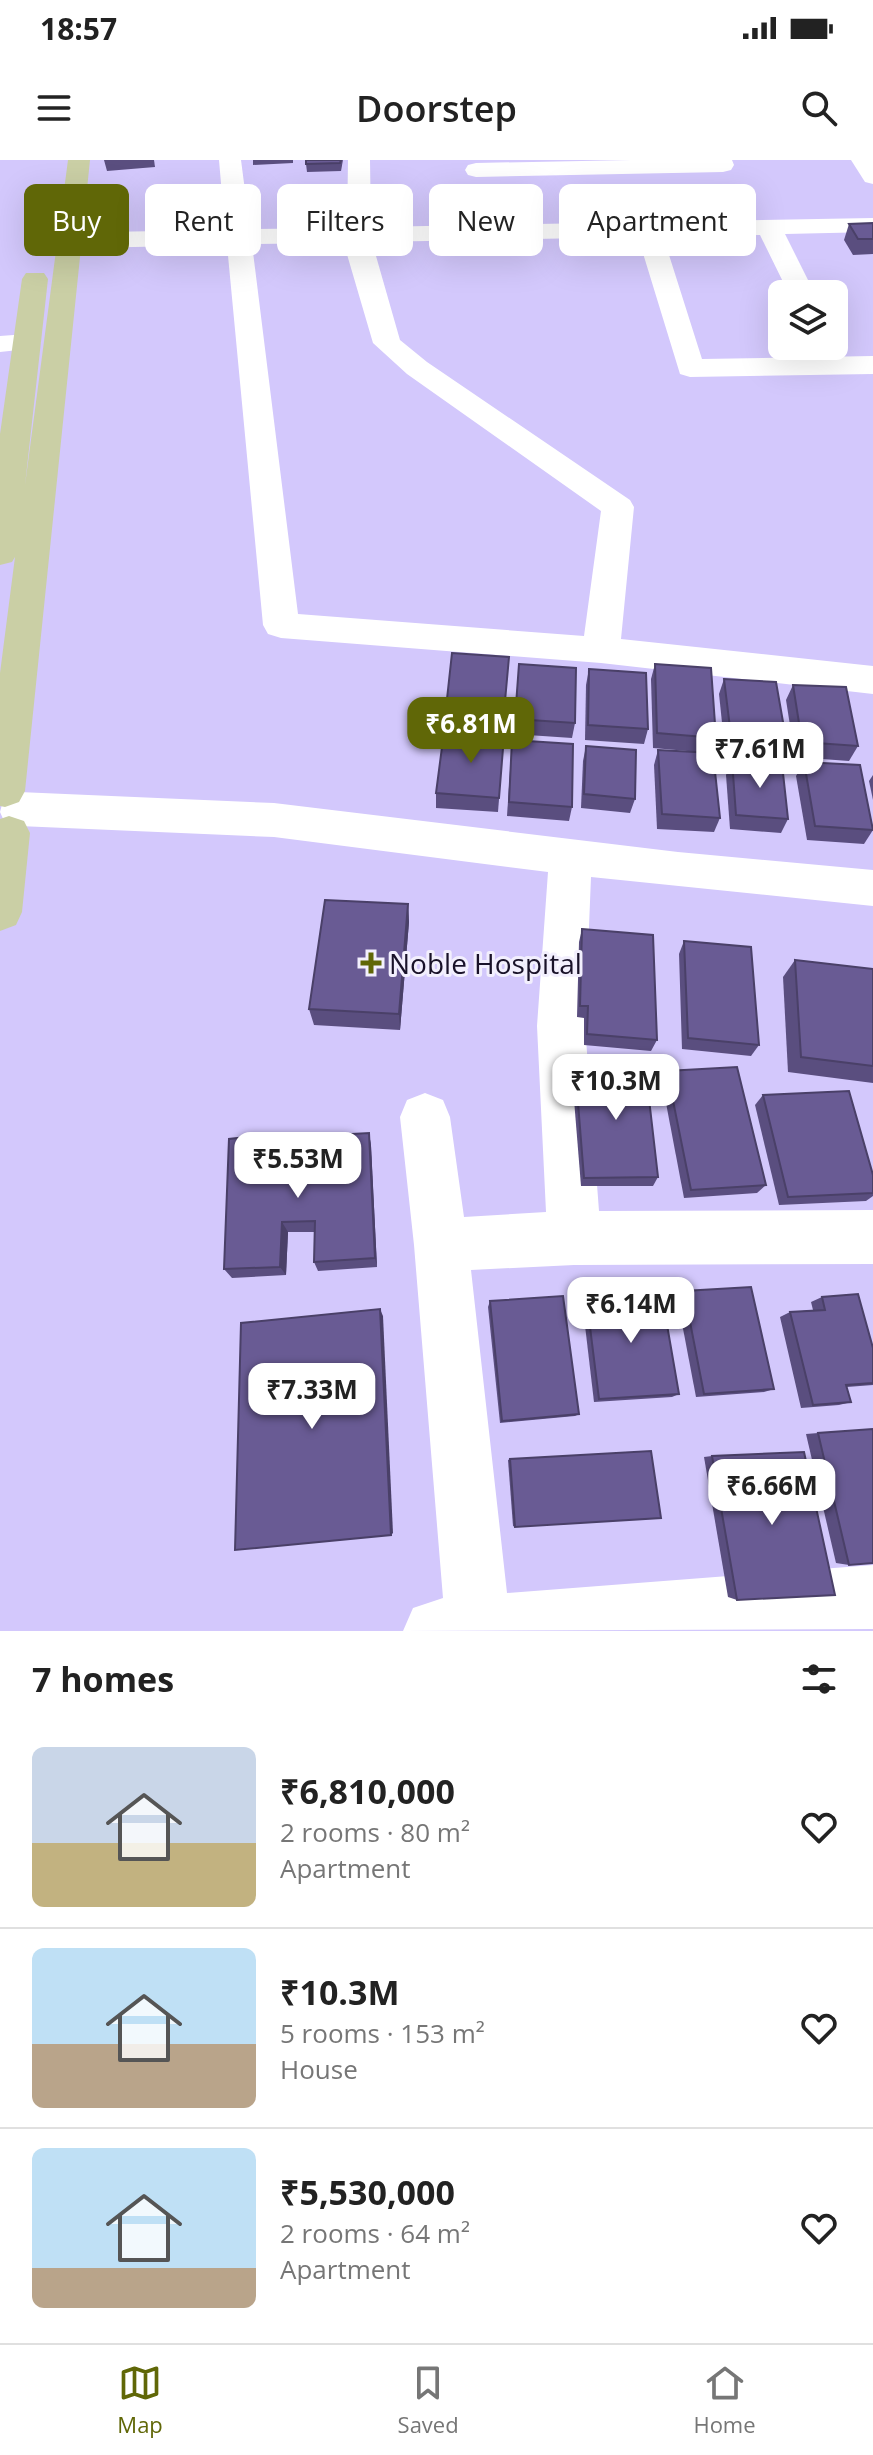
<!DOCTYPE html>
<html lang="en">
<head>
<meta charset="utf-8">
<style>
	:root { --surface:#fff; --page:#f6f6f6; --text:#222; --muted:#767676; --line:#e0e0e0; --accent:#606707 }
	body { margin:0; font-family:"Open Sans",sans-serif; background:var(--page); color:var(--text); height:100vh; display:flex; flex-direction:column; font-size:30px; white-space:nowrap }
	* { box-sizing:border-box; margin:0 }
	p { font-size:26px; color:var(--muted) }
	.icon { flex:none; width:44px; height:44px; fill:none; stroke:currentColor; stroke-width:2; stroke-linecap:round; stroke-linejoin:round }
	.map { position:relative; height:1471px; overflow:hidden }
	.panel { display:flex; flex-direction:column; background:var(--surface); flex:1 }
	.panel>* { flex:none }
	.top-card { position:absolute; left:24px; top:24px; width:826px; height:72px; display:flex; gap:16px }
	.controls { position:absolute; left:768px; top:120px; display:grid; gap:16px }
	.controls a { display:grid; place-items:center; width:80px; height:80px; border-radius:12px; background:var(--surface); box-shadow:0 8px 32px #0002; font-size:40px }
	.price { position:absolute; translate:-50% -68px; padding:0 18px; border-radius:16px; background:#fff; color:#222; font-size:26px; line-height:52px; filter:drop-shadow(0 2px 4px #0008) }
	.price::after { content:''; position:absolute; left:50%; top:48px; width:24px; height:18px; margin-left:-12px; background:inherit; clip-path:polygon(0 0,100% 0,50% 100%) }
	.price.current { background:var(--accent); color:#fff }
	ul { padding:0; list-style:none }
	li { display:flex; align-items:center; gap:24px; height:200px; padding:0 32px }
	li+li { border-top:2px solid var(--line) }
	li span { display:grid; place-items:center; flex:none; width:224px; height:160px; border-radius:12px; color:#555 }
	li>.icon { margin-inline-start:auto }
	span .icon { width:96px; height:96px; fill:#fffc; stroke-width:1 }
	li b { font-size:34px }
	h2 { display:flex; justify-content:space-between; align-items:center; height:96px; padding:0 32px; font-size:34px }
	.pill { padding:0 28px; border-radius:12px; background:var(--surface); box-shadow:0 8px 32px #0002; font-size:28px; line-height:72px }
	.pill.current { background:var(--accent); color:#fff }
	.status { display:flex; justify-content:space-between; align-items:center; height:56px; padding:0 40px; background:var(--surface); direction:ltr }
	.status svg { height:22px; fill:currentColor }
	header { display:flex; justify-content:space-between; align-items:center; height:104px; padding:0 32px; background:var(--surface); font-size:36px; font-weight:600 }
	.menu { display:flex; justify-content:space-around; align-items:center; height:112px; border-top:2px solid var(--line); background:var(--surface); font-size:22px; color:var(--muted) }
	.menu a { display:grid; justify-items:center; gap:4px }
	.menu .current { color:var(--accent) }
	.map>svg:first-child { display:block }
	.lines { fill:none; stroke-linecap:round; stroke-linejoin:round }
	.minor { fill:#fff; fill-rule:evenodd }
	.major { fill:#cacfa5; fill-rule:evenodd }
	.wall { fill:#5a4e7f }
	.shaded-wall { fill:#4a4068 }
	.building { fill:#695b94; stroke:#4a4068; stroke-width:2 }
	.poi-dot { fill:#606707; stroke:#f2effd; stroke-width:3 }
	.labels { text-anchor:middle; dominant-baseline:central; stroke-width:6; stroke-linejoin:round; paint-order:stroke }
	.poi-label { font-size:28px; fill:#191229; stroke:#f2effd; text-anchor:start }
</style>
</head>
<body>
<div class="status"><b>18:57</b><svg viewBox="0 0 49 12"><path d="M0 12V9h3v3zM5 12V6h3v6zM10 12V3h3v9zM15 12V0h3v12zM26 1h20v11H26zM47 4h2v5h-2z"/></svg></div>
<header><svg class="icon" aria-label="menu" viewBox="0 0 24 24"><path d="M4 6h16M4 12h16M4 18h16"/></svg>Doorstep<svg class="icon" aria-label="search" viewBox="0 0 24 24"><circle cx="10" cy="10" r="6"/><path d="M15 15l6 6"/></svg></header>
<div class="map">
<svg width="873" height="1471" viewBox="0 0 873 1471">
	<rect width="100%" height="100%" fill="#d3c8fc"/>
	<g class="lines">
		<g class="minor">
			<path d="M219,0H241L250,69L347,68L348,0H370L371,67L873,58V72L785,74L815,134H789L760,75L663,76L702,199L873,196V214L690,217L680,214L638,77L372,82L400,180L427,202L630,340L634,347L621,479L873,506V534L601,503L281,478L268,474L263,465L227,85L40,89L31,86L27,81L31,76L40,73L225,70ZM346,83V91L373,183L407,214L601,351L584,476L298,454L252,84Z"/>
			<path d="M631,0H732L734,5L731,10L723,12L476,17L468,15L465,10L468,5L476,3Z"/>
			<path d="M851,0H873V24L865,22Z"/>
			<path d="M27,174L37,176L41,182L37,188L0,192V176Z"/>
			<path d="M19,632L274,643L678,692L873,710V746L591,717L585,866L599,1051L873,1050V1104L574,1105L471,1110L507,1433L873,1405V1469L403,1471L413,1448L443,1438L414,1085L400,957L407,940L425,933L443,940L450,957L464,1057L546,1052L537,866L548,712L274,677L19,666L4,661L0,652L4,637Z"/>
		</g>
		<g class="major">
			<path d="M68,0H90L25,631L19,642L5,647L0,646V513L15,397L12,402L0,405V274L22,119L26,113H44L48,119L25,325Z"/>
			<path d="M9,656L24,661L30,673L22,752L16,765L0,771V659Z"/>
		</g>
	</g>
	<g class="wall">
		<path d="M104,0H154L155,7L107,11Z"/>
		<path d="M253,0H293V3L253,5Z"/>
		<path d="M343,0L341,11L307,12L306,4Z"/>
		<path d="M873,63V94L853,95L844,80L849,64Z"/>
		<path d="M509,497L503,567L446,563V548Z"/>
		<path d="M519,504L575,563L572,578L513,574Z"/>
		<path d="M655,504L716,578L711,593L653,588L651,519Z"/>
		<path d="M589,509L648,569L644,584L585,580L586,525Z"/>
		<path d="M724,519L786,579L779,594L725,591L719,534Z"/>
		<path d="M793,525L858,586L849,601L795,597L786,540Z"/>
		<path d="M504,576L498,652L436,648V633Z"/>
		<path d="M512,580L572,647L569,661L507,656Z"/>
		<path d="M586,586L635,639L630,653L581,648L583,601Z"/>
		<path d="M658,590L720,658L714,672L657,669L654,605Z"/>
		<path d="M732,600L788,659L781,673L730,669L726,615Z"/>
		<path d="M804,602L873,670L864,684L807,680L796,616Z"/>
		<path d="M873,615V640L869,621Z"/>
		<path d="M408,744L409,762L400,870L314,865L309,849Z"/>
		<path d="M582,769L657,880L651,891L584,885V858L577,857L579,782Z"/>
		<path d="M684,781L759,885L751,896L682,889L679,794Z"/>
		<path d="M795,800L873,809V923L788,912L783,817Z"/>
		<path d="M575,905L658,1017L653,1026H581L572,915Z"/>
		<path d="M667,911L766,1025L757,1033L684,1038L662,922Z"/>
		<path d="M763,935L873,1015V1036L866,1041L779,1045L755,945Z"/>
		<path d="M369,973L371,986L377,1107L318,1111L314,1102L315,1072H288L286,1115L232,1118L224,1109L288,985V1017L315,1015Z"/>
		<path d="M684,1131L774,1229L764,1232L696,1237L677,1137Z"/>
		<path d="M586,1135L679,1234L672,1237L594,1242L582,1140Z"/>
		<path d="M822,1137L873,1188V1225L847,1227L851,1242L839,1245L801,1248L780,1157L790,1152L813,1150L811,1142Z"/>
		<path d="M490,1141L579,1254L575,1256L500,1263L488,1147Z"/>
		<path d="M818,1273L849,1405L836,1403L806,1274Z"/>
		<path d="M712,1296L737,1440L728,1437L704,1297Z"/>
		<path d="M510,1299L515,1367L513,1366L508,1300Z"/>
	</g>
	<g class="shaded-wall">
		<path d="M408,744L409,762L400,870L399,854Z"/>
		<path d="M283,973L288,985V1029L283,1017Z"/>
		<path d="M369,973L371,986L377,1107L375,1098Z"/>
		<path d="M282,1062L288,1072L286,1115L280,1107Z"/>
		<path d="M380,1149L383,1156L393,1373L391,1375Z"/>
	</g>
	<g class="building">
		<path d="M306,0H341L340,3L306,4Z"/>
		<path d="M873,63V79H858L849,64Z"/>
		<path d="M452,493L509,497L504,552L446,548Z"/>
		<path d="M519,504L576,508L575,563L515,559Z"/>
		<path d="M655,504L711,508L716,578L657,573Z"/>
		<path d="M589,509L646,513L648,569L588,565Z"/>
		<path d="M724,519L776,522L786,579L731,576Z"/>
		<path d="M793,525L846,527L858,586L802,582Z"/>
		<path d="M444,572L504,576L499,638L436,633Z"/>
		<path d="M512,580L573,584L572,647L509,642Z"/>
		<path d="M586,586L636,590L635,639L584,634Z"/>
		<path d="M658,590L713,593L720,658L662,654Z"/>
		<path d="M732,600L782,604L788,659L736,655Z"/>
		<path d="M804,602L860,605L873,670L815,666Z"/>
		<path d="M325,740L408,744L399,854L309,849Z"/>
		<path d="M582,769L653,775L657,880L587,874L588,846H580Z"/>
		<path d="M684,781L751,787L759,885L688,878Z"/>
		<path d="M795,800L873,809V906L801,897Z"/>
		<path d="M645,904L658,1017L584,1018L575,905Z"/>
		<path d="M737,907L766,1025L691,1030L667,911Z"/>
		<path d="M849,931L873,1015V1033L788,1037L763,935Z"/>
		<path d="M283,973V1017L315,1015L316,976L369,973L375,1098L314,1102L315,1061L282,1062L280,1107L224,1109L229,979Z"/>
		<path d="M751,1127L774,1229L704,1234L684,1131Z"/>
		<path d="M661,1130L679,1234L599,1239L586,1135Z"/>
		<path d="M858,1134L873,1188V1223L846,1225L851,1242L813,1245L790,1152L825,1150L822,1137Z"/>
		<path d="M563,1136L579,1254L502,1261L490,1141Z"/>
		<path d="M380,1149L391,1375L235,1390L241,1163Z"/>
		<path d="M873,1269V1403L849,1405L818,1273Z"/>
		<path d="M651,1291L661,1358L515,1367L510,1299Z"/>
		<path d="M804,1292L835,1435L737,1440L712,1296Z"/>
	</g>
	<path class="poi-dot" d="M367 791h8v8h8v8h-8v8h-8v-8h-8v-8h8z"/>
	<g class="labels">
		<g class="poi-label">
			<text x="389" y="803">Noble Hospital</text>
		</g>
	</g>
</svg>
<div class="controls">
<a><svg class="icon" aria-label="layers" viewBox="0 0 24 24"><path d="M12 4l9 5-9 5-9-5zM3 14l9 5 9-5"/></svg></a>
</div>
<b class="price current" style="left:471px;top:605px">₹6.81M</b>
<b class="price" style="left:760px;top:630px">₹7.61M</b>
<b class="price" style="left:616px;top:962px">₹10.3M</b>
<b class="price" style="left:298px;top:1040px">₹5.53M</b>
<b class="price" style="left:631px;top:1185px">₹6.14M</b>
<b class="price" style="left:312px;top:1271px">₹7.33M</b>
<b class="price" style="left:772px;top:1367px">₹6.66M</b>
<div class="top-card">
<a class="pill current">Buy</a>
<a class="pill">Rent</a>
<a class="pill">Filters</a>
<a class="pill">New</a>
<a class="pill">Apartment</a>
</div>
</div>
<section class="panel">
<h2>7 homes<svg class="icon" aria-label="filters" viewBox="0 0 24 24"><path d="M4 7h16M4 17h16"/><circle cx="9" cy="7" r="2"/><circle cx="15" cy="17" r="2"/></svg></h2>
<ul>
<li><span style="background:linear-gradient(#c9d6e8 60%,#c2b280 0)"><svg class="icon" aria-label="home" viewBox="0 0 24 24"><path d="M3 11l9-7 9 7M6 9v11h12V9"/></svg></span><div><b>₹6,810,000</b><p>2 rooms · 80 m²</p><p>Apartment</p></div><svg class="icon" aria-label="heart" viewBox="0 0 24 24"><path d="M12 20l-8-8c-3-5 5-10 8-4 3-6 11-1 8 4z"/></svg></li>
<li><span style="background:linear-gradient(#bfe0f5 60%,#b9a48a 0)"><svg class="icon" aria-label="home" viewBox="0 0 24 24"><path d="M3 11l9-7 9 7M6 9v11h12V9"/></svg></span><div><b>₹10.3M</b><p>5 rooms · 153 m²</p><p>House</p></div><svg class="icon" aria-label="heart" viewBox="0 0 24 24"><path d="M12 20l-8-8c-3-5 5-10 8-4 3-6 11-1 8 4z"/></svg></li>
<li><span style="background:linear-gradient(#bfe0f5 75%,#b9a48a 0)"><svg class="icon" aria-label="home" viewBox="0 0 24 24"><path d="M3 11l9-7 9 7M6 9v11h12V9"/></svg></span><div><b>₹5,530,000</b><p>2 rooms · 64 m²</p><p>Apartment</p></div><svg class="icon" aria-label="heart" viewBox="0 0 24 24"><path d="M12 20l-8-8c-3-5 5-10 8-4 3-6 11-1 8 4z"/></svg></li>
</ul>
</section>
<nav class="menu">
<a class="current"><svg class="icon" aria-label="map" viewBox="0 0 24 24"><path d="M3 6l6-2 6 2 6-2v14l-6 2-6-2-6 2zM9 4v14M15 6v14"/></svg>Map</a>
<a><svg class="icon" aria-label="saved" viewBox="0 0 24 24"><path d="M7 4h10v16l-5-4-5 4z"/></svg>Saved</a>
<a><svg class="icon" aria-label="home" viewBox="0 0 24 24"><path d="M3 11l9-7 9 7M6 9v11h12V9"/></svg>Home</a>
</nav>
</body>
</html>
